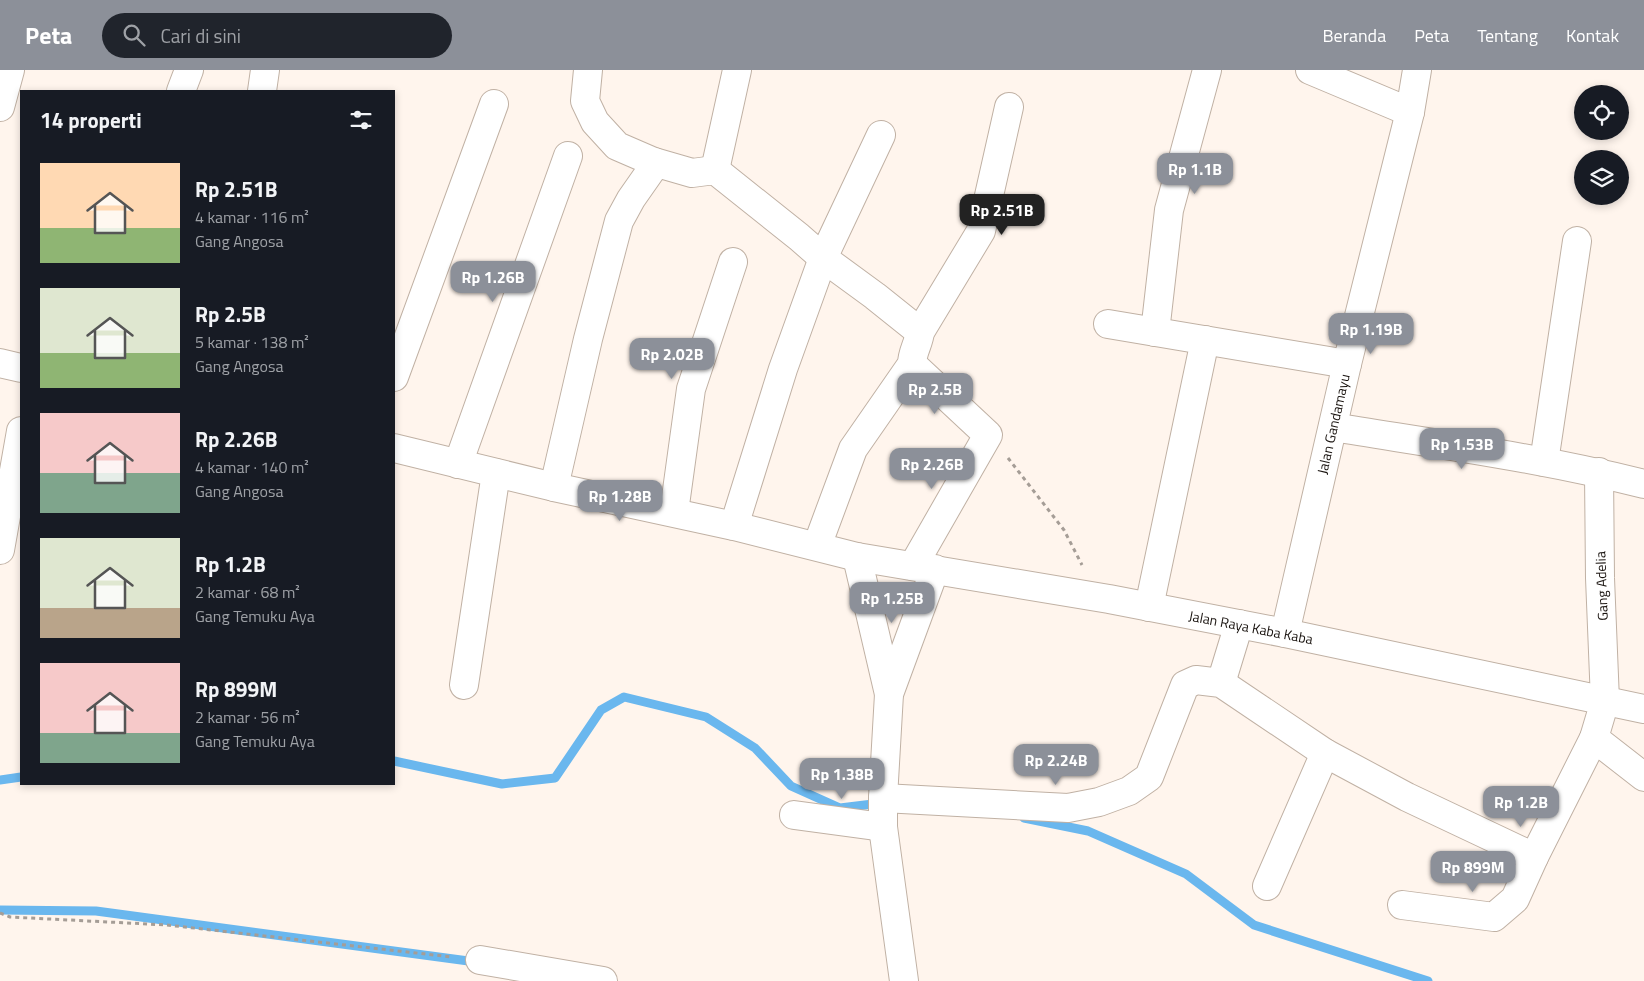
<!DOCTYPE html>
<html lang="id">
<head>
<meta charset="utf-8">
<style>
	:root { --surface:#171b24; --page:#20242c; --text:#f1f3f6; --muted:#9ea1a6; --accent:#8c9099 }
	body { margin:0; font-family:"Titillium Web",sans-serif; background:var(--page); color:var(--text); height:100vh; display:flex; flex-direction:column; font-size:19px; white-space:nowrap }
	* { box-sizing:border-box; margin:0 }
	p { font-size:16px; color:var(--muted) }
	.icon { flex:none; width:28px; height:28px; fill:none; stroke:currentColor; stroke-width:2; stroke-linecap:round; stroke-linejoin:round }
	.map { position:relative; flex:1; overflow:hidden }
	.side { position:absolute; left:20px; top:20px; width:375px; height:695px; display:flex; flex-direction:column; background:var(--surface); border-radius:0px; box-shadow:0 2px 8px #0003 }
	.side>* { flex:none }
	.controls { position:absolute; left:1574px; top:15px; display:grid; gap:10px }
	.controls a { display:grid; place-items:center; width:55px; height:55px; border-radius:50%; background:var(--surface); box-shadow:0 2px 8px #0003; font-size:25px }
	.price { position:absolute; translate:-50% -42px; padding:0 11px; border-radius:10px; background:var(--accent); color:#fff; font-size:16px; line-height:32px; filter:drop-shadow(0 1px 2px #0008) }
	.price::after { content:''; position:absolute; left:50%; top:30px; width:15px; height:11px; margin-left:-8px; background:inherit; clip-path:polygon(0 0,100% 0,50% 100%) }
	.price.on { background:#222; color:#fff }
	ul { padding:0; list-style:none }
	li { display:flex; align-items:center; gap:15px; height:125px; padding:0 20px }
	li span { display:grid; place-items:center; flex:none; width:140px; height:100px; border-radius:0px; color:#555 }
	li>.icon { margin-inline-start:auto }
	span .icon { width:60px; height:60px; fill:#fffc; stroke-width:1 }
	li b { font-size:21px }
	h2 { display:flex; justify-content:space-between; align-items:center; height:60px; padding:0 20px; font-size:21px }
	header { display:flex; align-items:center; gap:30px; box-sizing:border-box; height:70px; padding:0 25px; background:var(--accent); color:#fff }
	header strong { font-size:24px }
	nav { display:flex; gap:28px; margin-inline-start:auto; font-size:18px }
	.search { width:350px; height:45px; background:var(--page); display:flex; align-items:center; gap:12px; box-sizing:border-box; padding:0 18px; border-radius:28px; color:var(--muted); font-size:19px }
	.map>svg:first-child { display:block }
	.lines { fill:none; stroke-linecap:round; stroke-linejoin:round }
	.stream { stroke:#6ab7ee; stroke-width:9 }
	.minor-casing { stroke:#c0b1a4; stroke-width:30 }
	.path { stroke:#a59d96; stroke-width:3; stroke-dasharray:4 4; stroke-linecap:butt }
	.minor { stroke:#fff; stroke-width:28 }
	.labels { text-anchor:middle; dominant-baseline:central; stroke-width:4; stroke-linejoin:round; paint-order:stroke }
	.street-label { font-size:14px; fill:#19130f; stroke:#fff }
</style>
</head>
<body>
<header>
<strong>Peta</strong>
<div class="search"><svg class="icon" aria-label="search" viewBox="0 0 24 24"><circle cx="10" cy="10" r="6"/><path d="M15 15l6 6"/></svg>Cari di sini</div>
<nav><a>Beranda</a><a>Peta</a><a>Tentang</a><a>Kontak</a></nav>
</header>
<div class="map">
<svg width="1644" height="911" viewBox="0 0 1644 911">
	<rect width="100%" height="100%" fill="#fff5ed"/>
	<g class="lines">
		<g class="stream">
			<path d="M394,691L502,714L555,708L601,640L624,627L706,647L755,678L791,716L840,738L881,733"/>
			<path d="M0,710L21,707"/>
			<path d="M1024,748L1088,761L1186,804L1254,855L1428,911"/>
			<path d="M0,840L96,841L476,892"/>
		</g>
		<defs>
			<g id="minor">
				<path d="M588,0L585,31L595,52L617,76L654,92L692,103L715,100L799,167L823,188L875,226L920,262"/>
				<path d="M1310,0L1410,42"/>
				<path d="M181,21L189,0"/>
				<path d="M262,21L265,0"/>
				<path d="M0,37L10,0"/>
				<path d="M715,100L737,0"/>
				<path d="M1108,254L1347,294"/>
				<path d="M1155,262L1169,140L1207,0"/>
				<path d="M0,293L21,298"/>
				<path d="M912,294L988,365L913,496"/>
				<path d="M394,307L494,34"/>
				<path d="M1333,357C1437,374 1542,388 1644,414"/>
				<path d="M394,378L554,417L734,456L857,487L1109,529L1285,563L1644,639"/>
				<path d="M1544,392L1577,171"/>
				<path d="M458,394L568,86"/>
				<path d="M1599,402L1600,508L1605,631L1594,668L1644,707"/>
				<path d="M554,417L588,269L619,151L631,129L652,99L654,92"/>
				<path d="M674,442L691,319L733,192"/>
				<path d="M734,456L783,299L823,188L881,65"/>
				<path d="M817,476L853,379L912,294C912,282 919,273 920,262L981,161L1009,37"/>
				<path d="M0,480L21,361"/>
				<path d="M857,487L889,624"/>
				<path d="M1149,537L1205,270"/>
				<path d="M1285,563L1347,294L1410,42L1417,0"/>
				<path d="M1221,613L1239,554"/>
				<path d="M464,615L496,403"/>
				<path d="M883,728L1068,738L1099,732L1129,721L1149,707L1185,615L1196,610L1221,613L1325,683L1407,727L1534,787L1594,668"/>
				<path d="M794,745L883,757"/>
				<path d="M1267,816L1325,683"/>
				<path d="M1402,835L1494,847L1515,829L1534,787"/>
				<path d="M480,890L603,911"/>
				<path d="M904,911L883,757V728L889,624L935,499"/>
			</g>
		</defs>
		<use href="#minor" class="minor-casing"/>
		<g class="path">
			<path d="M1008,388L1064,460L1082,495"/>
			<path d="M0,843L10,847L167,855L452,887"/>
		</g>
		<use href="#minor" class="minor"/>
	</g>
	<g class="labels">
		<g class="street-label">
			<text transform="translate(1333 354) rotate(-77)">Jalan Gandamayu</text>
			<text transform="translate(1601 516) rotate(-92)">Gang Adelia</text>
			<text transform="translate(1251 557) rotate(11)">Jalan Raya Kaba Kaba</text>
		</g>
	</g>
</svg>
<div class="controls">
<a><svg class="icon" aria-label="locate" viewBox="0 0 24 24"><circle cx="12" cy="12" r="6"/><path d="M12 2v4M12 18v4M2 12h4M18 12h4"/></svg></a>
<a><svg class="icon" aria-label="layers" viewBox="0 0 24 24"><path d="M12 4l9 5-9 5-9-5zM3 14l9 5 9-5"/></svg></a>
</div>
<b class="price" style="left:1195px;top:125px">Rp 1.1B</b>
<b class="price on" style="left:1002px;top:166px">Rp 2.51B</b>
<b class="price" style="left:493px;top:233px">Rp 1.26B</b>
<b class="price" style="left:1371px;top:285px">Rp 1.19B</b>
<b class="price" style="left:672px;top:310px">Rp 2.02B</b>
<b class="price" style="left:935px;top:345px">Rp 2.5B</b>
<b class="price" style="left:1462px;top:400px">Rp 1.53B</b>
<b class="price" style="left:932px;top:420px">Rp 2.26B</b>
<b class="price" style="left:620px;top:452px">Rp 1.28B</b>
<b class="price" style="left:892px;top:554px">Rp 1.25B</b>
<b class="price" style="left:1056px;top:716px">Rp 2.24B</b>
<b class="price" style="left:842px;top:730px">Rp 1.38B</b>
<b class="price" style="left:1521px;top:758px">Rp 1.2B</b>
<b class="price" style="left:1473px;top:823px">Rp 899M</b>
<section class="side">
<h2>14 properti<svg class="icon" aria-label="filters" viewBox="0 0 24 24"><path d="M4 7h16M4 17h16"/><circle cx="9" cy="7" r="2"/><circle cx="15" cy="17" r="2"/></svg></h2>
<ul>
<li><span style="background:linear-gradient(#ffd9b3 65%,#8fb573 0)"><svg class="icon" aria-label="home" viewBox="0 0 24 24"><path d="M3 11l9-7 9 7M6 9v11h12V9"/></svg></span><div><b>Rp 2.51B</b><p>4 kamar · 116 m²</p><p>Gang Angosa</p></div></li>
<li><span style="background:linear-gradient(#dfe7d0 65%,#8fb573 0)"><svg class="icon" aria-label="home" viewBox="0 0 24 24"><path d="M3 11l9-7 9 7M6 9v11h12V9"/></svg></span><div><b>Rp 2.5B</b><p>5 kamar · 138 m²</p><p>Gang Angosa</p></div></li>
<li><span style="background:linear-gradient(#f6c9c9 60%,#7fa58c 0)"><svg class="icon" aria-label="home" viewBox="0 0 24 24"><path d="M3 11l9-7 9 7M6 9v11h12V9"/></svg></span><div><b>Rp 2.26B</b><p>4 kamar · 140 m²</p><p>Gang Angosa</p></div></li>
<li><span style="background:linear-gradient(#dfe7d0 70%,#b9a48a 0)"><svg class="icon" aria-label="home" viewBox="0 0 24 24"><path d="M3 11l9-7 9 7M6 9v11h12V9"/></svg></span><div><b>Rp 1.2B</b><p>2 kamar · 68 m²</p><p>Gang Temuku Aya</p></div></li>
<li><span style="background:linear-gradient(#f6c9c9 70%,#7fa58c 0)"><svg class="icon" aria-label="home" viewBox="0 0 24 24"><path d="M3 11l9-7 9 7M6 9v11h12V9"/></svg></span><div><b>Rp 899M</b><p>2 kamar · 56 m²</p><p>Gang Temuku Aya</p></div></li>
</ul>
</section>
</div>
</body>
</html>
